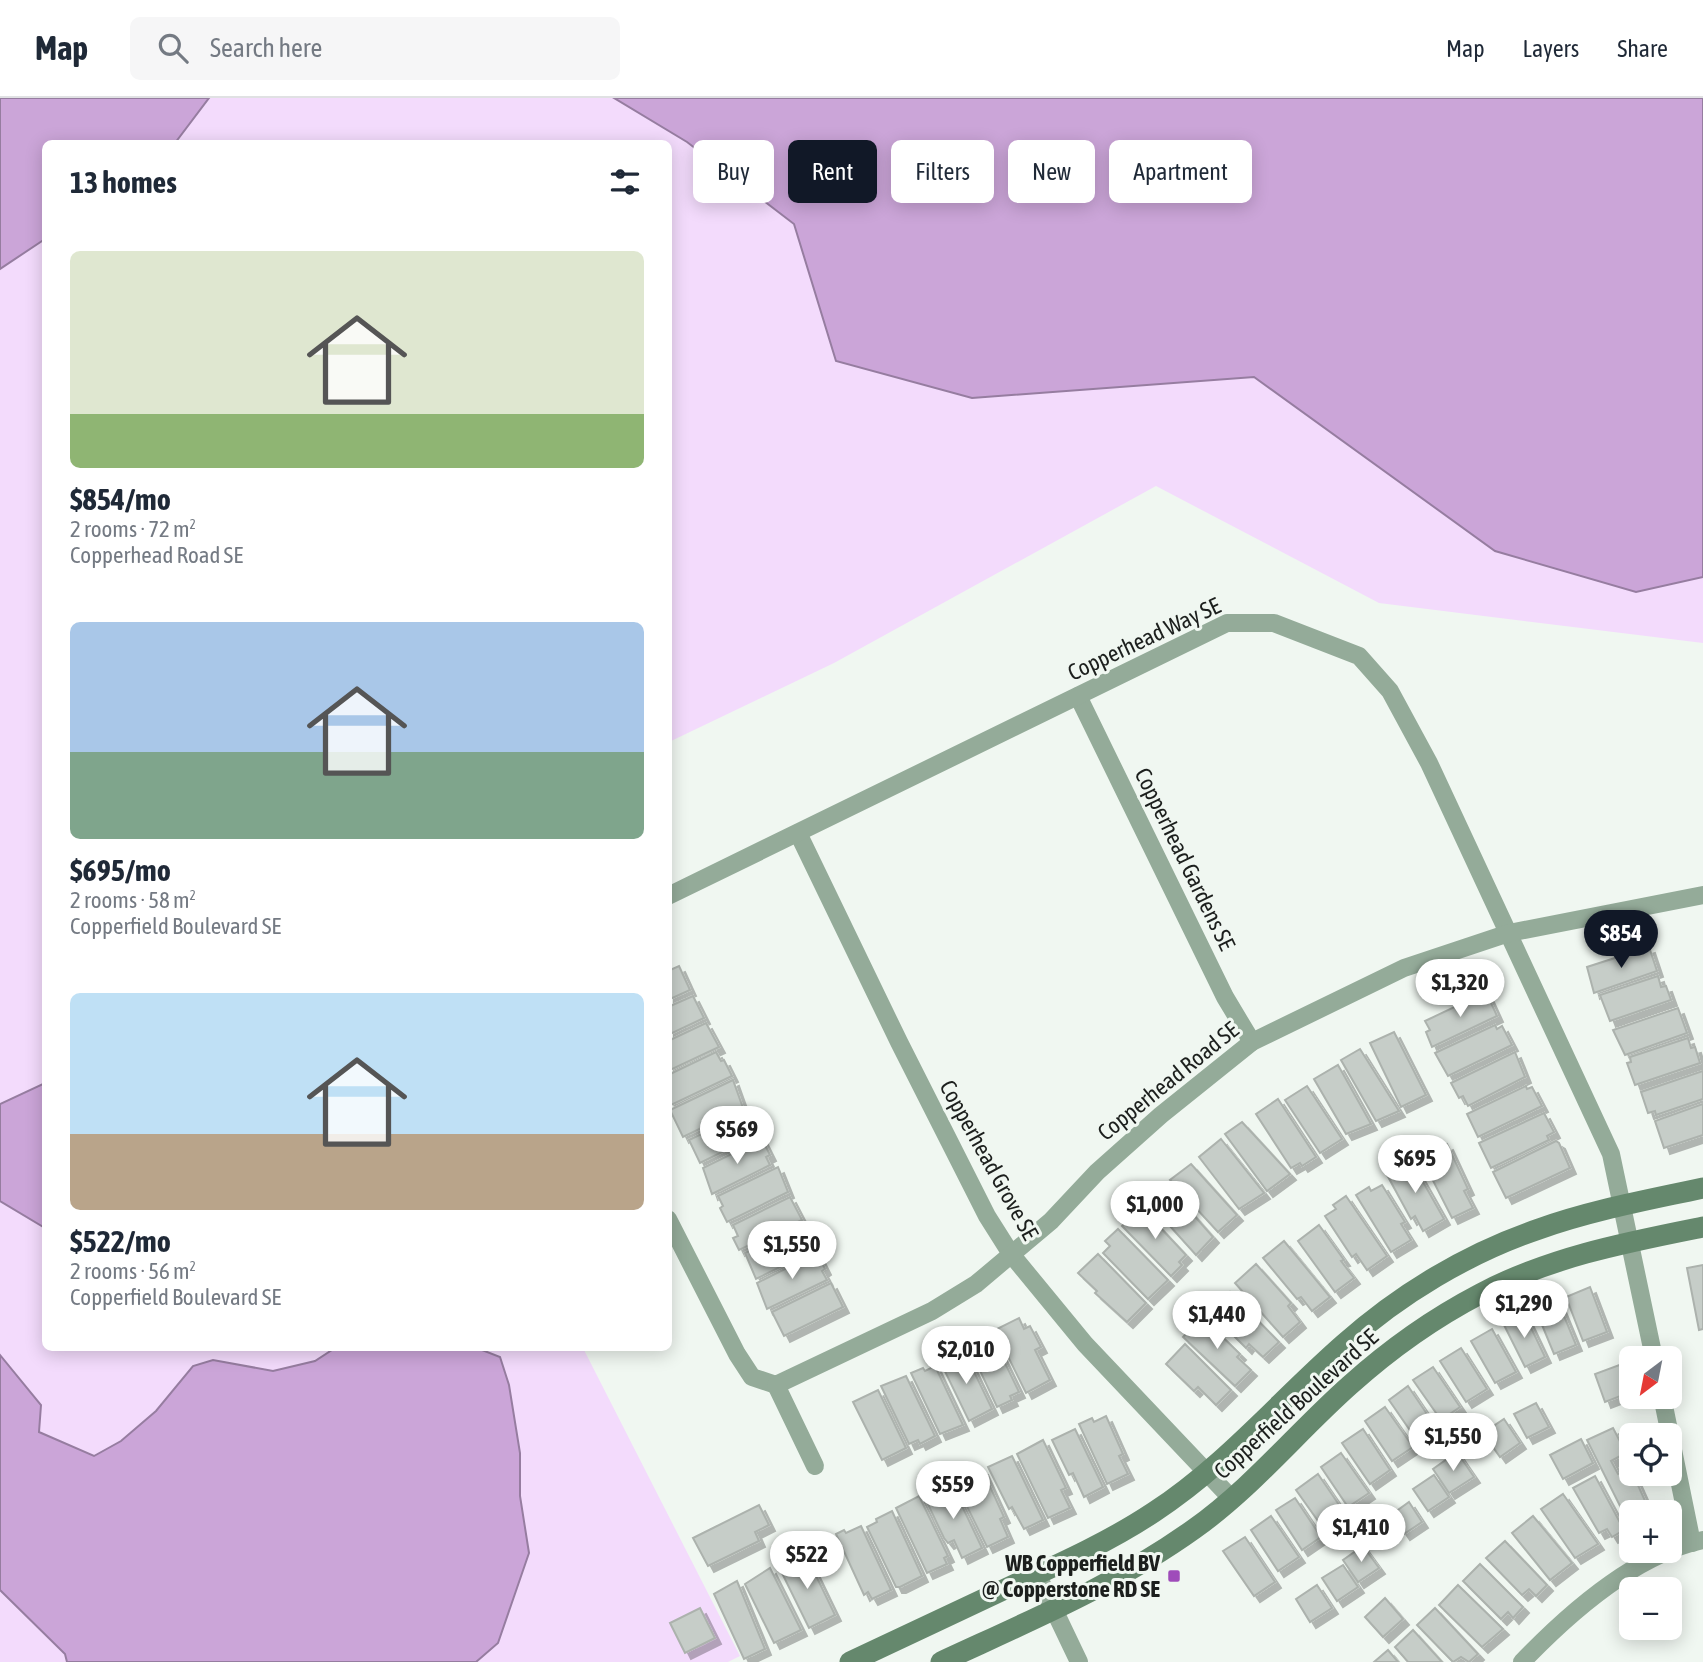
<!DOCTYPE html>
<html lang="en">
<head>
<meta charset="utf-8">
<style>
	:root { --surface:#fff; --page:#f6f6f7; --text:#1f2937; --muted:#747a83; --line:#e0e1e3; --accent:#111827 }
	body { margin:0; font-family:"Asap Condensed",sans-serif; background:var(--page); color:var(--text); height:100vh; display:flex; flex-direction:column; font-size:26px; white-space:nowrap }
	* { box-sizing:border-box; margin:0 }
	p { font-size:23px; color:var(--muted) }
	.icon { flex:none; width:38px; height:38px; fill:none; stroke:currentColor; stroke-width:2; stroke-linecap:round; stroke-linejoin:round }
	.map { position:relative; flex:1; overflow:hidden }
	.sheet { position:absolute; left:42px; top:42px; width:630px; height:1211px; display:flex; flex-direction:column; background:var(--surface); border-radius:10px; box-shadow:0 4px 18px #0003 }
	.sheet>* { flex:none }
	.banner { position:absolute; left:693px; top:42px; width:665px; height:63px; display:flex; gap:14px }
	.needle { width:46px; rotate:212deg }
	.controls { position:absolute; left:1619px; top:1248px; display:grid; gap:14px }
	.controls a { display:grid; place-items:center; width:63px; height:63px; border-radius:10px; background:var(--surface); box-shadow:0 4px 18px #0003; font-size:35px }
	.price { position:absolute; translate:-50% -60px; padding:0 16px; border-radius:24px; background:#fff; color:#222; font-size:23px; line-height:46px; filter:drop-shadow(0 2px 4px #0008) }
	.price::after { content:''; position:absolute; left:50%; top:42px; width:21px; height:16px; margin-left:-10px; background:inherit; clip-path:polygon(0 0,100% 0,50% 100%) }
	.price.on { background:var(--accent); color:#fff }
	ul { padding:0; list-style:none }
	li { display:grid; align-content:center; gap:14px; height:371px; padding:0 28px }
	li span { display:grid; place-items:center; height:217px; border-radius:10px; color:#555 }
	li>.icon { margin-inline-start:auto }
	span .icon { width:126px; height:126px; fill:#fffc; stroke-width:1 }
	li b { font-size:30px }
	h2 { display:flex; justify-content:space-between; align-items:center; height:84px; padding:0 28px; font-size:30px }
	.chip { padding:0 24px; border-radius:10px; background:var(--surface); box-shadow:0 4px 18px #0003; font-size:24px; line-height:63px }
	.chip.on { background:var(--accent); color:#fff }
	header { display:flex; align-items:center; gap:42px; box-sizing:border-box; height:98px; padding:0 35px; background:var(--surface); border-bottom:2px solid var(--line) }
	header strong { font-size:33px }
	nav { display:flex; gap:38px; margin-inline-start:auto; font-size:24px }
	.search { width:490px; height:63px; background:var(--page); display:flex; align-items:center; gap:18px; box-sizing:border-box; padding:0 24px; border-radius:10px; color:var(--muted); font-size:26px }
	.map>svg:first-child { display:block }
	.green { fill:#f3dbfc }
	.water { fill:#cba5d8; stroke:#967da0; stroke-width:2 }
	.building { fill:#c6cdc8; stroke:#acb2ad; stroke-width:2; filter:url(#shadow) }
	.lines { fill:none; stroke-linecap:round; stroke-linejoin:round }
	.street { stroke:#94ab99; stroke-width:18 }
	.secondary { stroke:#65886d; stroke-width:21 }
	.poi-dot { fill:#9f4cba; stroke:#f0f7f1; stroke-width:2.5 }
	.labels { text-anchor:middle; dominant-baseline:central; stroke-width:6; stroke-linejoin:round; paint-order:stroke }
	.street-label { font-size:23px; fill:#1c1f1d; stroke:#f0f7f1 }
	.poi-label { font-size:23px; font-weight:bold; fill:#1c1f1d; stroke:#f0f7f1; text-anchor:end }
</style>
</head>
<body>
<header>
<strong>Map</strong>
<div class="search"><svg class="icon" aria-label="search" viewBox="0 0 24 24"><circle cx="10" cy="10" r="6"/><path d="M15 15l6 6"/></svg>Search here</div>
<nav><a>Map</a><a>Layers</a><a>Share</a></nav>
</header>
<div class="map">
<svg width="1703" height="1564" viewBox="0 0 1703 1564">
	<defs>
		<filter id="shadow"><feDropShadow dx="6" dy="6" stdDeviation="0" flood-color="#0004"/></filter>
	</defs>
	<rect width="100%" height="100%" fill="#f0f7f1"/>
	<path class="green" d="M0,0H1703V545L1379,505L1156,388L834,565L669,644L668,46H46V1250H583L740,1558L728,1564H0Z"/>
	<g class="water">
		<path d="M0,0H209L175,45L46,46L45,141L0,171Z"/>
		<path d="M614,0H1703V479L1636,494L1495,453L1254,279L972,300L836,263L794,126L687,44Z"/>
		<path d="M45,985V1130L0,1103V1006Z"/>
		<path d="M335,1250H477L500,1259L509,1287L520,1355V1398L529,1455L498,1545L476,1564H67L65,1556L0,1492V1257L41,1307L39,1334L94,1358L121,1343L156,1313L193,1268L213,1262L273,1273L315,1263Z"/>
	</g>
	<g class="building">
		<path d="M1649,849L1657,873L1594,895L1587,869Z"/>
		<path d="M679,868L690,892L668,902V873Z"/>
		<path d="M1658,878L1661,889L1666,888L1671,902L1610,923L1600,897Z"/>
		<path d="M1486,894L1497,918L1432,949L1426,934L1430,932L1425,923Z"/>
		<path d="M693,898L704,920L668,937V909Z"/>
		<path d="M1678,910L1687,935L1625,957L1613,932Z"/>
		<path d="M706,925L719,949L668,973V943Z"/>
		<path d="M1495,927L1497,931L1502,928L1512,947L1448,978L1435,955Z"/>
		<path d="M1394,934L1426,997L1401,1009L1370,945Z"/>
		<path d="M1688,940L1691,950L1695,949L1700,965L1635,987L1627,965L1631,964L1630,959Z"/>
		<path d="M1360,951L1399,1013L1376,1023L1341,962Z"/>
		<path d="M716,954L721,963L724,962L732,978L671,1007L668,1001V977Z"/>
		<path d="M1515,954L1525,979L1468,1008L1463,998L1459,1000L1451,985Z"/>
		<path d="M1338,967L1371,1026L1346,1036L1314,981Z"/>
		<path d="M1703,973V1001L1656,1017L1655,1013L1648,1015L1641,994Z"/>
		<path d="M733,982L743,1010L683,1039L670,1012Z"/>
		<path d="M1307,988L1342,1041L1320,1055L1285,1002Z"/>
		<path d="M1526,988L1527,991L1532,989L1542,1008L1478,1039L1467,1016Z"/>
		<path d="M1278,1001L1316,1059L1302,1068L1300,1065L1291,1070L1256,1016Z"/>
		<path d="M1703,1006V1037L1664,1050L1655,1023Z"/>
		<path d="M749,1013L759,1036L700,1065L689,1042Z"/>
		<path d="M1544,1015L1554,1034L1547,1038L1549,1042L1491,1070L1479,1045Z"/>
		<path d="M1242,1024L1290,1076L1267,1093L1225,1036Z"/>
		<path d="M762,1041L770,1057L766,1059L770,1067L712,1096L703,1070Z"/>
		<path d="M1221,1041L1264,1095L1239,1111L1199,1059Z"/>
		<path d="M1556,1043L1559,1045L1570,1070L1506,1100L1493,1074Z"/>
		<path d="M1447,1046L1468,1091L1464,1093L1473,1110L1452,1120L1419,1055L1433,1049L1435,1052Z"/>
		<path d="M1410,1061L1444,1121L1423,1133L1415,1118L1411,1121L1386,1075Z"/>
		<path d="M1191,1066L1237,1117L1218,1134L1170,1082Z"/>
		<path d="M778,1069L788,1094L727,1124L720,1110L723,1108L718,1098Z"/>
		<path d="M1382,1087L1405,1124L1401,1126L1411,1142L1391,1154L1356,1097L1369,1089L1371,1093Z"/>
		<path d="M1168,1088L1213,1139L1196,1157L1151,1107L1159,1100L1157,1098Z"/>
		<path d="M1346,1098L1387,1158L1367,1172L1356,1156L1352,1159L1325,1118L1336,1111L1333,1107Z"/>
		<path d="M790,1099L802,1122L739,1152L733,1140L738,1138L733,1127Z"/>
		<path d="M1141,1109L1186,1157L1179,1164L1182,1167L1171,1178L1122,1128Z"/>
		<path d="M805,1126L816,1151L756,1181L745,1155Z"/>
		<path d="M1319,1127L1344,1162L1341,1163L1354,1180L1335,1194L1298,1143Z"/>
		<path d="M1118,1131L1168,1182L1148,1201L1103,1155L1110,1148L1105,1143Z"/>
		<path d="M1284,1143L1330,1199L1312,1213L1301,1199L1297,1201L1263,1160Z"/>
		<path d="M817,1155L825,1171L822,1173L827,1182L767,1211L757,1185Z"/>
		<path d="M1098,1156L1146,1205L1127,1224L1095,1195L1097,1193L1078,1175Z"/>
		<path d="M1256,1166L1291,1205L1288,1208L1300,1224L1283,1239L1235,1185Z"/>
		<path d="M1703,1167V1231L1699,1232L1687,1170Z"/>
		<path d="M831,1185L843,1209L784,1238L772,1214Z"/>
		<path d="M1590,1189L1607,1234L1583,1243L1566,1199Z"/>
		<path d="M1230,1194L1279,1244L1263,1259L1249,1246L1246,1250L1210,1214Z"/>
		<path d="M1557,1201L1576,1247L1554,1256L1535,1210Z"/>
		<path d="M1524,1215L1545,1259L1525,1269L1503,1225Z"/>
		<path d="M1202,1219L1240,1256L1237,1259L1251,1272L1235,1288L1183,1239Z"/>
		<path d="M1019,1220L1024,1231L1030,1228L1041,1249L1035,1252L1050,1282L1026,1295L995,1232Z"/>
		<path d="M1492,1231L1516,1274L1495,1285L1471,1243Z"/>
		<path d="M991,1236L1019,1294L1010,1298L1012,1302L997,1309L968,1247Z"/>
		<path d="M1185,1246L1231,1292L1216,1307L1198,1289L1194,1293L1166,1266Z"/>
		<path d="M1461,1250L1487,1291L1466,1304L1440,1263Z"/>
		<path d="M965,1255L992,1311L969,1323L939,1261L950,1256L953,1261Z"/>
		<path d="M1622,1266L1631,1294L1605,1304L1595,1276Z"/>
		<path d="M935,1268L963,1327L940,1336L911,1275L923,1270L925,1273Z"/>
		<path d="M1433,1269L1460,1309L1441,1322L1413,1282Z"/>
		<path d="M906,1278L935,1338L920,1346L918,1342L909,1346L881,1288Z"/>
		<path d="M1408,1288L1435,1328L1416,1341L1389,1302Z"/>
		<path d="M878,1292L906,1350L882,1362L853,1304Z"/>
		<path d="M1536,1305L1549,1329L1527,1340L1514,1316Z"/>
		<path d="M1385,1309L1413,1349L1392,1363L1365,1323Z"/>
		<path d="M1106,1318L1123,1356L1119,1358L1128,1376L1107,1386L1079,1326L1092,1320L1094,1324Z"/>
		<path d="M1504,1321L1520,1345L1500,1359L1483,1335Z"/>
		<path d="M1613,1330L1626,1355L1611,1363L1618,1376L1631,1370V1376H1633L1650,1414H1631V1425L1629,1426L1587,1342Z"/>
		<path d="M1075,1331L1103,1389L1084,1399L1073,1375L1069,1377L1052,1342Z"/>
		<path d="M1363,1331L1390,1372L1370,1386L1342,1345Z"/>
		<path d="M1581,1341L1593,1365L1563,1381L1550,1357Z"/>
		<path d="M1043,1342L1066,1390L1061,1392L1070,1410L1048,1420L1017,1356Z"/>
		<path d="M1457,1354L1474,1379L1449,1395L1433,1371Z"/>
		<path d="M1341,1355L1369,1395L1348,1409L1321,1369Z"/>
		<path d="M1012,1358L1043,1422L1024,1431L1012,1409L1009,1411L988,1369Z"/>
		<path d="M982,1371L1004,1419L1000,1421L1008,1439L987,1449L955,1384Z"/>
		<path d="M1318,1376L1350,1423L1328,1437L1296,1392Z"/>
		<path d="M1434,1377L1449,1399L1428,1413L1413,1391Z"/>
		<path d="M1595,1378L1624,1432L1612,1439L1607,1431L1599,1435L1573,1390Z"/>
		<path d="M952,1387L982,1450L962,1460L954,1442L948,1445L944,1440L925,1400Z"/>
		<path d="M1563,1396L1598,1446L1575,1460L1541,1411Z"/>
		<path d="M919,1398L948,1458L944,1460L947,1466L927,1475L896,1410Z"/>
		<path d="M1295,1400L1321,1439L1302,1452L1276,1412Z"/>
		<path d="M1409,1404L1422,1424L1404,1436L1391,1417Z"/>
		<path d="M759,1407L769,1427L755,1434L759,1443L708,1468L693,1440Z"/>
		<path d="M892,1413L922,1478L900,1489H896L867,1429L877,1424L876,1421Z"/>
		<path d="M1271,1418L1299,1459L1278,1473L1251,1432Z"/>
		<path d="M1533,1418L1572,1465L1550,1482L1512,1435Z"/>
		<path d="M861,1428L891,1492L872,1501L868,1494L864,1497L836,1436L844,1432L846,1435Z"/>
		<path d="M1245,1439L1275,1484L1254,1498L1223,1453Z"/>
		<path d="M1505,1443L1547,1487L1536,1498L1529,1491L1522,1497L1486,1460Z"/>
		<path d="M1363,1448L1379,1470L1358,1484L1343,1462Z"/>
		<path d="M806,1457L835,1517L809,1530L778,1467L794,1459L796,1462Z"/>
		<path d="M1480,1466L1523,1509L1513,1520L1508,1514L1501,1521L1463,1483Z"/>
		<path d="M1343,1467L1358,1489L1337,1503L1322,1480Z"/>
		<path d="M770,1470L801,1532L774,1545L745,1486Z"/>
		<path d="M737,1483L765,1551L744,1561L714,1496Z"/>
		<path d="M1317,1487L1332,1510L1310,1524L1296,1501Z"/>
		<path d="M1458,1487L1503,1531L1482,1549L1439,1507Z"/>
		<path d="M1385,1500L1403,1521L1383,1539L1365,1519Z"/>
		<path d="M700,1510L715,1540L685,1555L670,1525Z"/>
		<path d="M1435,1510L1478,1556L1469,1564L1461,1559L1453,1564L1417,1527Z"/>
		<path d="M1413,1532L1442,1564H1408L1395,1549Z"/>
		<path d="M1388,1552L1398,1564H1374Z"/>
	</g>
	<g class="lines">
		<g class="street">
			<path d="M1078,598L1225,899L1252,944"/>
			<path d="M798,735L899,944L987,1118L1011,1156L1085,1246L1231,1400"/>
			<path d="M668,798L1227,525H1274L1359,558L1390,593L1429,665L1611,1056L1654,1260"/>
			<path d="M668,1121L737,1256L752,1279L776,1287L932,1213L976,1186L1051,1123L1097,1074L1161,1017L1252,944L1404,870L1509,835L1703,797"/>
			<path d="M776,1287L815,1368"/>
			<path d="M1662,1298L1692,1445"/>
			<path d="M1037,1476L1079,1564"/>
			<path d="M1522,1564C1568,1516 1636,1456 1703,1442"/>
		</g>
		<g class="secondary">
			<path d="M850,1564C906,1538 962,1511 1018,1485C1064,1464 1112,1442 1154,1414C1226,1367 1280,1302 1344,1246C1400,1196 1468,1155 1539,1131C1592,1112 1648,1102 1703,1090"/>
			<path d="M941,1564C1027,1524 1116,1487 1194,1431C1252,1390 1297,1334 1350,1287C1389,1252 1434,1220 1480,1196C1549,1159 1628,1144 1703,1129"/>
		</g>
	</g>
	<rect class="poi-dot" x="1167" y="1471" width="14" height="14" rx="3.5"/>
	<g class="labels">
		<g class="street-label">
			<text transform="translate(1144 541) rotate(-25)">Copperhead Way SE</text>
			<text transform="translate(1185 761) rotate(64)">Copperhead Gardens SE</text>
			<text transform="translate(1168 983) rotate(-39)">Copperhead Road SE</text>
			<text transform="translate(989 1062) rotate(61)">Copperhead Grove SE</text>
			<text transform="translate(1296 1306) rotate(-42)">Copperfield Boulevard SE</text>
		</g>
		<g class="poi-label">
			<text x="1160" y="1465">WB Copperfield BV<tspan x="1160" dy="26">@ Copperstone RD SE</tspan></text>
		</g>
	</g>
</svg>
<div class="controls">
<a><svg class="needle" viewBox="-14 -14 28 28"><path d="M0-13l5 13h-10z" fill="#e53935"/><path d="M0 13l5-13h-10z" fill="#747a83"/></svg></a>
<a><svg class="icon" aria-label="locate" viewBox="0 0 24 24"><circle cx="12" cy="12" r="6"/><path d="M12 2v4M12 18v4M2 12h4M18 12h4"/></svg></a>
<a>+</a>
<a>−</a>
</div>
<b class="price on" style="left:1621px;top:872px">$854</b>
<b class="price" style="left:1460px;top:921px">$1,320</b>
<b class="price" style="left:737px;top:1068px">$569</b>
<b class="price" style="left:1415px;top:1097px">$695</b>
<b class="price" style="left:1155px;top:1143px">$1,000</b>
<b class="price" style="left:792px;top:1183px">$1,550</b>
<b class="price" style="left:1524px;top:1242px">$1,290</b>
<b class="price" style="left:1217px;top:1253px">$1,440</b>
<b class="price" style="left:966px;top:1288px">$2,010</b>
<b class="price" style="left:1453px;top:1375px">$1,550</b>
<b class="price" style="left:953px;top:1423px">$559</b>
<b class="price" style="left:1361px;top:1466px">$1,410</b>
<b class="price" style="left:807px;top:1493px">$522</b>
<div class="banner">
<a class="chip">Buy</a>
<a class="chip on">Rent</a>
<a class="chip">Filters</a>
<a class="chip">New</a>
<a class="chip">Apartment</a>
</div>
<section class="sheet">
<h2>13 homes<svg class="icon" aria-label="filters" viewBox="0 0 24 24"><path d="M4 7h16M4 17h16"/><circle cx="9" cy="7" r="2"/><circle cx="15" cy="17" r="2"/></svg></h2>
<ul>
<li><span style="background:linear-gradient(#dfe7d0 75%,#8fb573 0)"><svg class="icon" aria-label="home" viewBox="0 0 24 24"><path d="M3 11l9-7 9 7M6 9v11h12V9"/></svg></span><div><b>$854/mo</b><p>2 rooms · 72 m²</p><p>Copperhead Road SE</p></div></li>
<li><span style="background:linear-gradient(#a9c7e8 60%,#7fa58c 0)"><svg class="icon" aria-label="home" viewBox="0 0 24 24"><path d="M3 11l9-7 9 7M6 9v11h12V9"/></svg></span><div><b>$695/mo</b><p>2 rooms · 58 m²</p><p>Copperfield Boulevard SE</p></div></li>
<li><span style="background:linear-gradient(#bfe0f5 65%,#b9a48a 0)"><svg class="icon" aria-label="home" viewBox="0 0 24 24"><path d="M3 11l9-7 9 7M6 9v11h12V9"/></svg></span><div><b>$522/mo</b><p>2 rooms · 56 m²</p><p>Copperfield Boulevard SE</p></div></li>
</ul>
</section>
</div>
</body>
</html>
